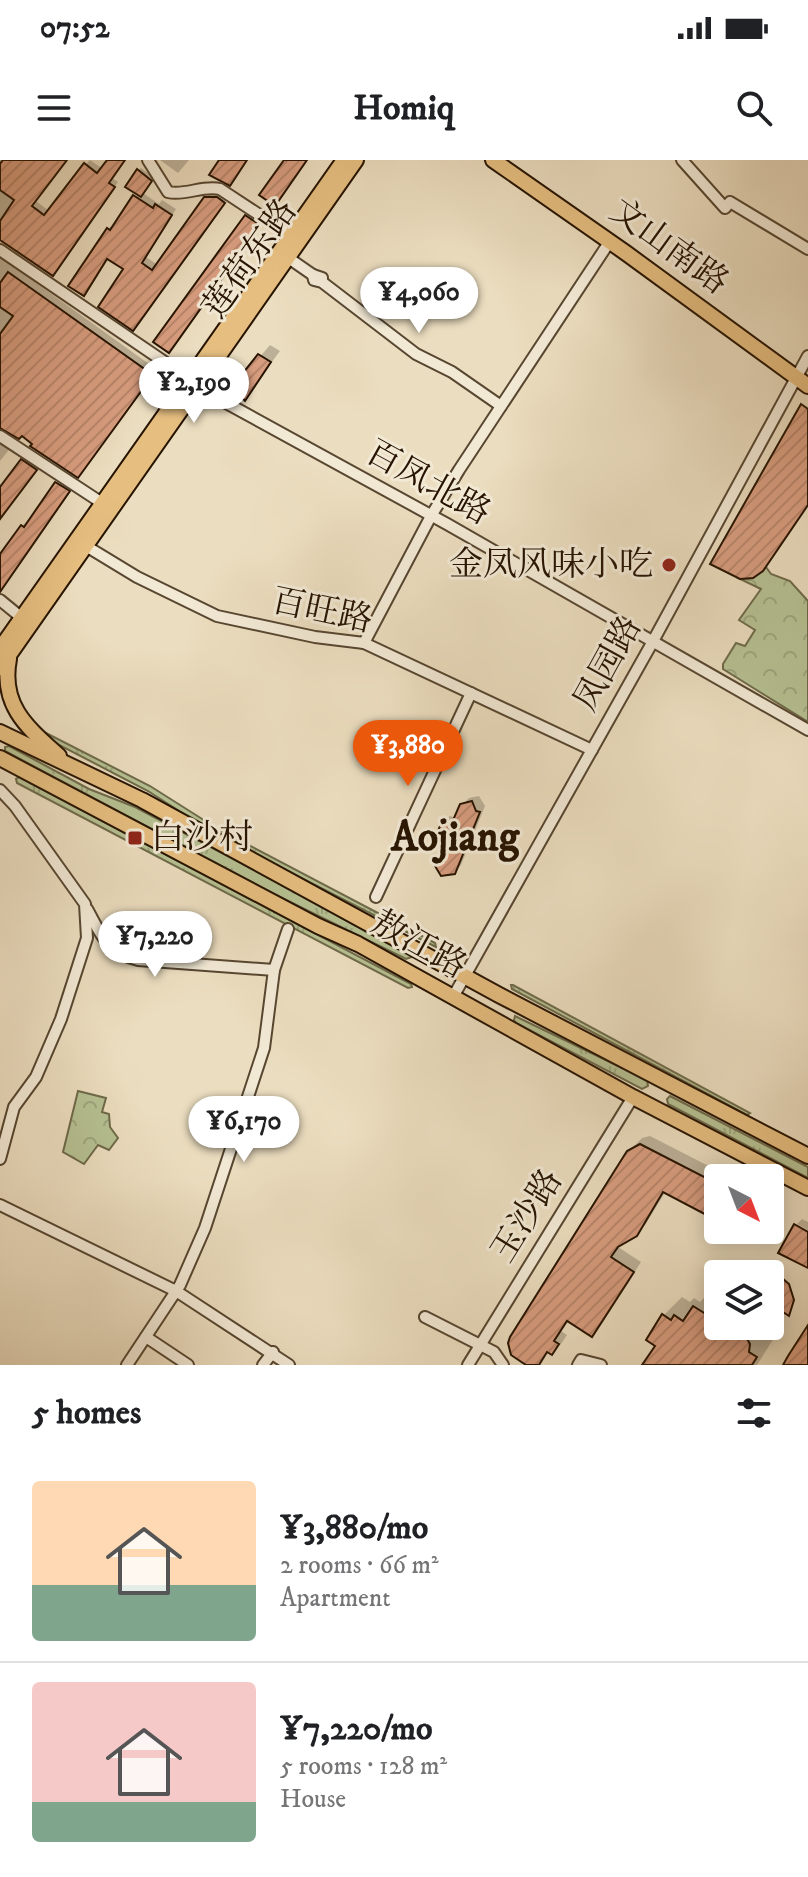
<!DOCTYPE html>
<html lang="en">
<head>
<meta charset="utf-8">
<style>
	:root { --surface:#fff; --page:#f6f6f6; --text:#202124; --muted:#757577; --line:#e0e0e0; --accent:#ea580c }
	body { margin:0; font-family:"IM FELL DW Pica","Noto Serif SC",serif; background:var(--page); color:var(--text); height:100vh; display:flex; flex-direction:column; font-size:30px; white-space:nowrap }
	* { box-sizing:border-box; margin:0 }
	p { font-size:26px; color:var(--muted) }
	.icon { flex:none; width:44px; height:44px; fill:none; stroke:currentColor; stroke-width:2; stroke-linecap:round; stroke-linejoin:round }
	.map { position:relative; height:1205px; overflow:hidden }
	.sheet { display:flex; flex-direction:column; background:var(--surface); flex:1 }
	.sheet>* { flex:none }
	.needle { width:52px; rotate:138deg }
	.fabs { position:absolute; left:704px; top:1004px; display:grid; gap:16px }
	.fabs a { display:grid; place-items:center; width:80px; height:80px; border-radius:8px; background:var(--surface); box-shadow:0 4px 20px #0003; font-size:40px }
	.price { position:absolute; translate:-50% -68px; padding:0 18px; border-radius:28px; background:#fff; color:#222; font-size:26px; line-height:52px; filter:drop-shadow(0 2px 4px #0008) }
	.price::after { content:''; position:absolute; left:50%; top:48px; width:24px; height:18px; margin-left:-12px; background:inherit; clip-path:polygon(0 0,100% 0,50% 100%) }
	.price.current { background:var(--accent); color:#fff }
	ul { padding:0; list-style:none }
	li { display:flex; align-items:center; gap:24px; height:200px; padding:0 32px }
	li+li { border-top:2px solid var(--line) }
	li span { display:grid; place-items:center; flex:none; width:224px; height:160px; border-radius:8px; color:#555 }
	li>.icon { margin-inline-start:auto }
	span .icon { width:96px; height:96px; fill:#fffc; stroke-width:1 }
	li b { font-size:34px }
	h2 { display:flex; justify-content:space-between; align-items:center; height:96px; padding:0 32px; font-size:34px }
	.status { display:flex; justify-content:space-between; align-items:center; height:56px; padding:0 40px; background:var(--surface); direction:ltr }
	.status svg { height:22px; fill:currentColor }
	header { display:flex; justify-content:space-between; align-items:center; height:104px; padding:0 32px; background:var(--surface); font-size:36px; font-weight:800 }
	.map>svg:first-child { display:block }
	.grass { fill:url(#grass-tufts); stroke:#6e6a4a; stroke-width:2 }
	.forest { fill:url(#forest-crowns); stroke:#6e6a4a; stroke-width:2 }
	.shadow { fill:#0003 }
	.building { fill:url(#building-hatch); stroke:#261300; stroke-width:2 }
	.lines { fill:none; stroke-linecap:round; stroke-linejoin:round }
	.minor-casing { stroke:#574630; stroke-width:14 }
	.major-casing { stroke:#261300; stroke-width:18 }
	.minor { stroke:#f2e9d5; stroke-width:10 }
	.major { stroke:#e6be80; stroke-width:14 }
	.poi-dot { fill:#8f2418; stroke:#f2e9d5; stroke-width:3 }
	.labels { text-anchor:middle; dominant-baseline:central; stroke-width:6; stroke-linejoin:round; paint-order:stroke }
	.street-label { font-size:34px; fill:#261300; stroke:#f2e9d5 }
	.poi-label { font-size:34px; fill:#261300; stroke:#f2e9d5; text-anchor:end }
	.district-label { font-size:42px; font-weight:bold; fill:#261300; stroke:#f2e9d5 }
</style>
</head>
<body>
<div class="status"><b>07:52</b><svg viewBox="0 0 49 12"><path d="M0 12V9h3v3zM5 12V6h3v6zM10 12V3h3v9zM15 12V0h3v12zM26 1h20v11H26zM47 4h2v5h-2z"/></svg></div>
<header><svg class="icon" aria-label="menu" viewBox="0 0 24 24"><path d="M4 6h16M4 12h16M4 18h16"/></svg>Homiq<svg class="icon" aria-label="search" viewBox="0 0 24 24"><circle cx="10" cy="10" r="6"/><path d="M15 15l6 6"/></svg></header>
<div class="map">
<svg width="808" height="1205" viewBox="0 0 808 1205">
	<defs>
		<pattern id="grass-tufts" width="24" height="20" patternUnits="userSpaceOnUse" patternTransform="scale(2)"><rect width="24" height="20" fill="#b6c193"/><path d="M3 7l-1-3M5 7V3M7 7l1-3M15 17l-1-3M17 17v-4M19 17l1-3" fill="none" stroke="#9ca57d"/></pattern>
		<pattern id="forest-crowns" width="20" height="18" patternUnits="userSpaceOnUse" patternTransform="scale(2)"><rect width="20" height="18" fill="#b6c193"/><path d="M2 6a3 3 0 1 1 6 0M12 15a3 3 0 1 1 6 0" fill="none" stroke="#9ca57d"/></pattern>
		<pattern id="building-hatch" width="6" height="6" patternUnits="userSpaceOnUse" patternTransform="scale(2)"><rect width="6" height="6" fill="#d89d7f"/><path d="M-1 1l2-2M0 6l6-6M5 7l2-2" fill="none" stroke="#b9866c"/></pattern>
	</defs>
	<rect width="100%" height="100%" fill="#ebddbf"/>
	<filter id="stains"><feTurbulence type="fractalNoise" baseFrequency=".0025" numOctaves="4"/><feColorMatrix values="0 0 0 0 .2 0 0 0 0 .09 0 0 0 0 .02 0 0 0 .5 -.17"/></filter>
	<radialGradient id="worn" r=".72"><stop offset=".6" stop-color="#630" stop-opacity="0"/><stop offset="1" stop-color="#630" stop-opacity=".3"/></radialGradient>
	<g class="grass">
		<path d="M42,571L150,626L218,669L435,783L436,787L212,672L148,631L40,575Z"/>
		<path d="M9,586L89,629L135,647L409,792L412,797L406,799L274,734L5,591V587Z"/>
		<path d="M19,617L411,824L412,827L408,828L17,623L16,619Z"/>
		<path d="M511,825H513L750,953L747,955L512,829Z"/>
		<path d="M515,856L647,920L648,926L642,929L516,863L514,860Z"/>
		<path d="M670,936L808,1007V1018L668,944L667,939Z"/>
	</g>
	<g class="forest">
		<path d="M766,407L771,414L790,421L808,441V562L723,509V504L736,483L745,486L755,470L739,460L761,429L740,419L753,418Z"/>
		<path d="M78,931L106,938L102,952L109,954L110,967L118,978L109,990L98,985L84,1004L63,992Z"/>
	</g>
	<g class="shadow">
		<path d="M0,0H66L36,41L49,51L90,0L103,9L109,0H124L112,18L118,22L57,109L0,79Z"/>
		<path d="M160,0H189L178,13Z"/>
		<path d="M141,8L153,17L143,33L159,44L162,40L176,49L146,97L158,105L211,32H223L229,36L139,163L126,108L108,97L89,128L108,69L114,64L116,65L139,33L138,11Z"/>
		<path d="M251,51L263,60L173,185L246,56Z"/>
		<path d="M0,97L156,209L82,310L22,274L0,264Z"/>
		<path d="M270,185L280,191L245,238L251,207Z"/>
		<path d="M0,276L12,286L0,301Z"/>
		<path d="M27,296L40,304L0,360V330Z"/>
		<path d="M62,317L74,325L0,429V397L22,366L28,360L30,362Z"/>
		<path d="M479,636L485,646L461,705L454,712L443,662L450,656L456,658L462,645L469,638Z"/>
		<path d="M650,976L732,1018H718V1059L666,1031L645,1065L618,1087L641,1102L601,1165L592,1174L569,1160L561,1171L567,1175L561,1184L552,1192L549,1191L538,1205H530L512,1177L633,987L642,978Z"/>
		<path d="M802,1059L808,1062V1070L797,1064Z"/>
		<path d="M713,1128L718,1132V1166H768L767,1174L774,1178L757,1205H645L657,1185L663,1156L682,1137L690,1142L694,1138L700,1142Z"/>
	</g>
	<g class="building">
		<path d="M3,0H67L32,46L44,55L84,3L97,13L107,0H125L109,23L115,27L53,116L0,80V61L14,40L0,30V4Z"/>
		<path d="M219,0H247L230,26L209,15Z"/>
		<path d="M284,0H307L275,46L259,35Z"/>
		<path d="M137,9L152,21L141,37L125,27Z"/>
		<path d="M133,35L153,48L155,44L172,55L142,103L152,110L204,37H217L225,43L133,171L98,147L123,109L107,99L84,136L68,126L107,68L110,70Z"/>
		<path d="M245,55L260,65L169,193L153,182Z"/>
		<path d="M8,112L153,215L78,318L30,286L32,284L22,276L19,279L0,268V174L13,156L0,147V123Z"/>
		<path d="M258,194L271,202L245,241L235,230V223Z"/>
		<path d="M801,244L808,249V345L763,411L753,418L740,419L710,404Z"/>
		<path d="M21,299L37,310L0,359V327Z"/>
		<path d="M55,322L70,331L0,432V394L21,365L24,367Z"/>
		<path d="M472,641L476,651L480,652L455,714L441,716L435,706L443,685L434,681L442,661L451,665L460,644Z"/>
		<path d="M640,984L718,1024V1061L663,1032L637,1076L618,1087L611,1097L634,1112L592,1177L567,1161L554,1181L559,1184L552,1195L547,1192L539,1205H526L511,1195L508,1183L510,1177L627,991Z"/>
		<path d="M794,1064L808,1072V1108L778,1093Z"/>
		<path d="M782,1118L789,1124L794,1140L789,1156L780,1150L782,1136L776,1129Z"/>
		<path d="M693,1146L717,1161L712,1170L728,1179L739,1175L746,1177L750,1184L749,1192L757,1197L752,1205H642L655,1186L646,1180L662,1154L671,1160L674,1155L683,1161Z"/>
		<path d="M808,1165V1205H783L788,1196Z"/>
	</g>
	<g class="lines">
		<defs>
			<g id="minor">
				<path d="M148,0L168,32C186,36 202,25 220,29L290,75"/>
				<path d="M682,0L725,48L730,42L808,89"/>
				<path d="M0,90L219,239L447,364L808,570"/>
				<path d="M287,97L313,115"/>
				<path d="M322,122L314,120L313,115L322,118V122L416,194L452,212L501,246"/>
				<path d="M0,276L102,343"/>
				<path d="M86,386L137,417L217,456L315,477L364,483L592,590"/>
				<path d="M0,440L22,458"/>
				<path d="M364,483L431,356L459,310L610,81"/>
				<path d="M0,630L15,646L85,744L87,778L61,859L36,917L14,947L0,999"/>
				<path d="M376,737L471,533"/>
				<path d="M87,749C102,776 106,792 138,800L274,810"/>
				<path d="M453,837L652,483L808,196"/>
				<path d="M0,1045L176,1131L289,1205"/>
				<path d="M425,1157L494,1192L503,1205"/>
				<path d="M146,1177L188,1205"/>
				<path d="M127,1205L180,1125L205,1068L264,888L274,810L288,769"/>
				<path d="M263,1205L273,1192"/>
				<path d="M468,1205L633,937"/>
				<path d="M578,1205L581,1200L601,1205"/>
			</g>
			<g id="major">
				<path d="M493,0L626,93L808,226"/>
				<path d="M0,489L344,0"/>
				<path d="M9,499C0,546 28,568 59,596"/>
				<path d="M0,508L356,0"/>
				<path d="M0,572L142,640L499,835L808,996"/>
				<path d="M0,598L318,766L358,784L633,937L808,1028"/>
			</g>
		</defs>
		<use href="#minor" class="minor-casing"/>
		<use href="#major" class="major-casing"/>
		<use href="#minor" class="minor"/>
		<use href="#major" class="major"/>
	</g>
	<g class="poi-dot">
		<circle cx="669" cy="405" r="8"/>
		<rect x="127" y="670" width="16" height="16" rx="4"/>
	</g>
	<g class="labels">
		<g class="street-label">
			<text transform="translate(669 87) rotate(36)">文山南路</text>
			<text transform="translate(250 99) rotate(-55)">莲荷东路</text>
			<text transform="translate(428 323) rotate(29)">百凤北路</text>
			<text transform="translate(322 451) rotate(12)">百旺路</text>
			<text transform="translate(608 504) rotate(-61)">凤园路</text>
			<text transform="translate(419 785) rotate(29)">敖江路</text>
			<text transform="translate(527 1056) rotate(-58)">玉沙路</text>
		</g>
		<g class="poi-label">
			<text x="653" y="405">金凤风味小吃</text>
			<text x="151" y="678" text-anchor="start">白沙村</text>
		</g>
		<g class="district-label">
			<text x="455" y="678">Aojiang</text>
		</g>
	</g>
	<rect width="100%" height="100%" filter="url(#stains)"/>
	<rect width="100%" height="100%" fill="url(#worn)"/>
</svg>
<div class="fabs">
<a><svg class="needle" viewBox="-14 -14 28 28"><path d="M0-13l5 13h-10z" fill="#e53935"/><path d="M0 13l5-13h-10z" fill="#757577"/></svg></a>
<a><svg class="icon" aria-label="layers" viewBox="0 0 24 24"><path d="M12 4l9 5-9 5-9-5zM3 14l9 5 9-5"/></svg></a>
</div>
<b class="price" style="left:419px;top:175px">¥4,060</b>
<b class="price" style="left:194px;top:265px">¥2,190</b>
<b class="price current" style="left:408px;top:628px">¥3,880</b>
<b class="price" style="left:155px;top:819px">¥7,220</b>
<b class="price" style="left:244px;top:1004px">¥6,170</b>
</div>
<section class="sheet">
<h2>5 homes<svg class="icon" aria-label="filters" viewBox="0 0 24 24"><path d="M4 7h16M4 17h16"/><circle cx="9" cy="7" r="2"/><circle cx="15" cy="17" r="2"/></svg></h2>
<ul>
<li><span style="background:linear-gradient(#ffd9b3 65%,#7fa58c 0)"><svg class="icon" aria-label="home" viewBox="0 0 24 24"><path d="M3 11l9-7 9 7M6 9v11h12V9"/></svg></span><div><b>¥3,880/mo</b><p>2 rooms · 66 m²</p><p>Apartment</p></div></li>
<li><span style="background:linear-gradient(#f6c9c9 75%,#7fa58c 0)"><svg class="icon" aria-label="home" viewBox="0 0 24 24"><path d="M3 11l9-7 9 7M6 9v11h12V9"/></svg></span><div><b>¥7,220/mo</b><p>5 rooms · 128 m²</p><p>House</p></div></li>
</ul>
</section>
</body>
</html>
